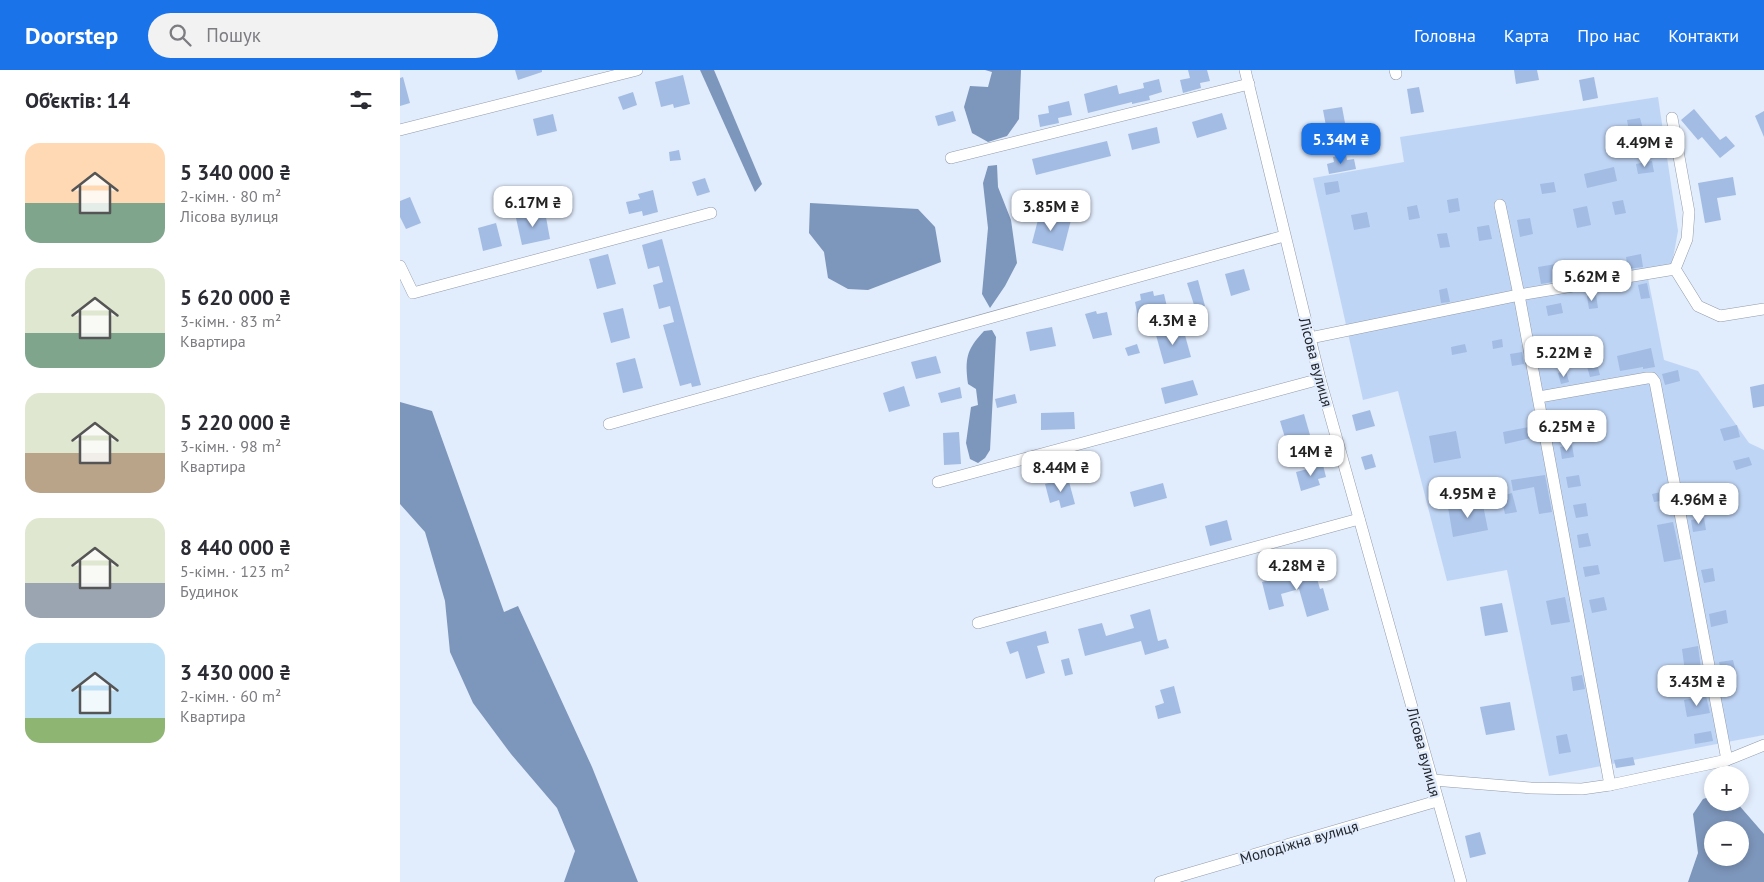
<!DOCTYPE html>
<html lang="uk">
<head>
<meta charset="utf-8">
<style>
	:root { --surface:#fff; --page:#f2f2f3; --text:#2b2b33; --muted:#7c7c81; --accent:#1a73e8 }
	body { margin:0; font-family:"PT Sans",sans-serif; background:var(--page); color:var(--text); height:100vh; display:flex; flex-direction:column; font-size:19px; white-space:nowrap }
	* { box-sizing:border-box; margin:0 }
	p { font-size:16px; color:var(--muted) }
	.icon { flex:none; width:28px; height:28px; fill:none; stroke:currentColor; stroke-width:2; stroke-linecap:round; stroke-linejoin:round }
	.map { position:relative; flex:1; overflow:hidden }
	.sheet { display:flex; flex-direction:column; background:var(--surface); width:400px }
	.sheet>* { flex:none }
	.buttons { position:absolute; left:1304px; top:696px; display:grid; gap:10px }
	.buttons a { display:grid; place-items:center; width:45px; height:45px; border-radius:50%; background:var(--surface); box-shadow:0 2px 8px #0003; font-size:25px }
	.price { position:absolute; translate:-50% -42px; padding:0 11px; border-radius:10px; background:#fff; color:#222; font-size:16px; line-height:32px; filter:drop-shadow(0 1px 2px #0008) }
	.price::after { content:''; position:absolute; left:50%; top:30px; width:15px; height:11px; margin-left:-8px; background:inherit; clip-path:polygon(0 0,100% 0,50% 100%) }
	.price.on { background:var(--accent); color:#fff }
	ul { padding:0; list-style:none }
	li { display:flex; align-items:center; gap:15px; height:125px; padding:0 25px }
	li span { display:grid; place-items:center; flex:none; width:140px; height:100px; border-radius:15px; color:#555 }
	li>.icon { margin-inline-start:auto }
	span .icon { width:60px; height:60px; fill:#fffc; stroke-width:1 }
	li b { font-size:21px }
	h2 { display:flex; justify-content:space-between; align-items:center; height:60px; padding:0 25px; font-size:21px }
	header { display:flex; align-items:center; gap:30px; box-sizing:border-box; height:70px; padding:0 25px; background:var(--accent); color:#fff }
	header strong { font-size:24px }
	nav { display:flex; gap:28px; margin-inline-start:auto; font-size:18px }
	.search { width:350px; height:45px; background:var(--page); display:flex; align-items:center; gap:12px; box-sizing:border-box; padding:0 18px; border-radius:28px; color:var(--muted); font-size:19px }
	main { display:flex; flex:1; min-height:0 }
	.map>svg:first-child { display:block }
	.green { fill:#bfd5f5 }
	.water { fill:#7d96bb; fill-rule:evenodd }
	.building { fill:#a3bce3 }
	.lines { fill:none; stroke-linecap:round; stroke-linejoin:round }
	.street-casing { stroke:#919baa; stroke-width:12 }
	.street { stroke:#fff; stroke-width:11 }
	.labels { text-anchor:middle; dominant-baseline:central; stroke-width:4.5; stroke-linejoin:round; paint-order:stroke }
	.street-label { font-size:15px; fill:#22262c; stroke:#e1ecfc }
</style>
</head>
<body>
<header>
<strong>Doorstep</strong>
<div class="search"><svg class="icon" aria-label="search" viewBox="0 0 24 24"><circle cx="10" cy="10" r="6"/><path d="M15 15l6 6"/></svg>Пошук</div>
<nav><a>Головна</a><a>Карта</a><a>Про нас</a><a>Контакти</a></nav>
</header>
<main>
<section class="sheet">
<h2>Об’єктів: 14<svg class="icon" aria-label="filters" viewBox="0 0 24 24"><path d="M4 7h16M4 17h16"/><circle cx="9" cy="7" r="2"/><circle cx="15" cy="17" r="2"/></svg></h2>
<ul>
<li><span style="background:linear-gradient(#ffd9b3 60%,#7fa58c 0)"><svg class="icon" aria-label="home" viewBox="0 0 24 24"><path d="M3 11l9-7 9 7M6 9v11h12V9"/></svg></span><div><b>5 340 000 ₴</b><p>2-кімн. · 80 m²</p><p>Лісова вулиця</p></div></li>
<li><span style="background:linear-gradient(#dfe7d0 65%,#7fa58c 0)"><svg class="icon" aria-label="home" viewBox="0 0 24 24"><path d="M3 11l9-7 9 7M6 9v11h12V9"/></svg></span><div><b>5 620 000 ₴</b><p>3-кімн. · 83 m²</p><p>Квартира</p></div></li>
<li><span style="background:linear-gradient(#dfe7d0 60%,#b9a48a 0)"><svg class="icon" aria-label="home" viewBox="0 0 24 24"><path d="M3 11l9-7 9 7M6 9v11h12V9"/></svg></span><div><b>5 220 000 ₴</b><p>3-кімн. · 98 m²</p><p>Квартира</p></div></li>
<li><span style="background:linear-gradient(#dfe7d0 65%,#9aa5b1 0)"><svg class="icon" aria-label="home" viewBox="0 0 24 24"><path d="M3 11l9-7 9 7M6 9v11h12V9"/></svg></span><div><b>8 440 000 ₴</b><p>5-кімн. · 123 m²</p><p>Будинок</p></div></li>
<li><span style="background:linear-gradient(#bfe0f5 75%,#8fb573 0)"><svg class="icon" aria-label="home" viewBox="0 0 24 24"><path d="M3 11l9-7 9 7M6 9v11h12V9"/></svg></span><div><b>3 430 000 ₴</b><p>2-кімн. · 60 m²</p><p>Квартира</p></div></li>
</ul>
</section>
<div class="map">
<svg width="1364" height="812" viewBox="0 0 1364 812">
	<rect width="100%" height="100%" fill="#e1ecfc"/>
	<path class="green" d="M1258,27L1278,161L1271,199L1247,203L1264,290L1298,301L1349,373L1364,380V665L1149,706L1107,500L1047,511L998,321L963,330L913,108L1004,92L1000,67Z"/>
	<g class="water">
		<path d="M300,0H314L362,114L355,122Z"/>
		<path d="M585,0H621L619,49L607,66L588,72L572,63L564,37L570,16L588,17L592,2Z"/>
		<path d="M597,95L598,117L611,150L617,193L605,216L590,238L582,224L588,158L583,113L588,96Z"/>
		<path d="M410,133L518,139L535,157L541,192L468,220L448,219L428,208L424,182L409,163Z"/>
		<path d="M592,260L596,267L590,380L585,388L578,393L570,389L566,373L571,337L578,335L576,319L568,314C565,289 566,280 584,261Z"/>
		<path d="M0,332L32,341L104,542L118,536L192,697L238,812H164L175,781L157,738L111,684L73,633L50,582L45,531L25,462L0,434Z"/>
		<path d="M1312,726V732L1337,733L1364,764V812H1288L1298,783L1293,744L1303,729ZM1312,760H1340V788H1312Z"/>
	</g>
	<g class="building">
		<path d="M115,0H142V2L118,10Z"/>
		<path d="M788,0H807L810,11L800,13L801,18L783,23L780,10L790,8Z"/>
		<path d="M1114,0H1137L1139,10L1116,14Z"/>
		<path d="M283,5L290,34L274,38L273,34L261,37L255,12Z"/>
		<path d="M3,7L10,33L0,36V8Z"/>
		<path d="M1194,7L1198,28L1183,31L1179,10Z"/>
		<path d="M759,9L762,22L749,26L750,30L732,34V32L688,43L684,24L717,15L719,24L744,18L743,13Z"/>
		<path d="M1019,17L1024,42L1011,44L1007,19Z"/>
		<path d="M233,22L237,35L223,40L218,27Z"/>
		<path d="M669,31L672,45L658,48L659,53L640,57L638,45L649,43L648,36Z"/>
		<path d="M942,37L945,53L926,56L923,40Z"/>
		<path d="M1294,39L1320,70L1326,66L1335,76L1320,88L1302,67L1298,70L1281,50Z"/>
		<path d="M553,41L556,51L538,56L535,46Z"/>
		<path d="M1364,41V67L1355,46Z"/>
		<path d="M822,43L827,59L797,68L792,52Z"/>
		<path d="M153,44L157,61L137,66L133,49Z"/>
		<path d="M1240,48L1243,59L1229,61L1227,50Z"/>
		<path d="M757,57L760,73L732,80L728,64Z"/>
		<path d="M707,71L711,86L636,105L632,89Z"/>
		<path d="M279,80L281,90L270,91L269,82Z"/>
		<path d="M946,85L947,90L954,89L956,99L929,104L927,94L934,92L933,87Z"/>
		<path d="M1252,91L1254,102L1238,104L1236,94Z"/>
		<path d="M1214,97L1217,111L1187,118L1184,104Z"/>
		<path d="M1333,107L1336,125L1317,128L1321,150L1305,153L1298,113Z"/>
		<path d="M305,108L310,122L297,126L292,112Z"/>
		<path d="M938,111L940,122L926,125L924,113Z"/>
		<path d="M1154,112L1156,122L1142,124L1140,114Z"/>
		<path d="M253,120L258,142L243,146L242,141L229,144L226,132L240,129L238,124Z"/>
		<path d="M10,127L21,153L6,159L0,147V131Z"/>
		<path d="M1058,128L1060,141L1049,143L1047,130Z"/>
		<path d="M1223,130L1226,143L1215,145L1212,132Z"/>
		<path d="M1017,135L1020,148L1009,150L1007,137Z"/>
		<path d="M1187,136L1191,155L1177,158L1173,139Z"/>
		<path d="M145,142L150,169L122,175L116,148Z"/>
		<path d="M640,142L671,150L663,181L632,173Z"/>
		<path d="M967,142L970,157L954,160L951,145Z"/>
		<path d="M1130,148L1133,164L1120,167L1117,150Z"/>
		<path d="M96,153L102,176L83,181L78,158Z"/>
		<path d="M1089,155L1092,169L1079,171L1077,157Z"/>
		<path d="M1047,163L1050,177L1040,178L1037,164Z"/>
		<path d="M262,169L301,315L292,317L291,313L280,316L263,255L274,252L270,236L259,239L253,215L263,212L259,196L248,199L242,175Z"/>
		<path d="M208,184L216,214L197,219L189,189Z"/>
		<path d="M1241,184L1243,197L1228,199L1226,187Z"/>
		<path d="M1198,191L1200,204L1185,206L1183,193Z"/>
		<path d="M1156,194L1159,211L1141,214L1138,197Z"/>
		<path d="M844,199L850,220L831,226L825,204Z"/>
		<path d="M798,210L805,236L795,238L787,213Z"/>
		<path d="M1247,213L1250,228L1241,229L1238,215Z"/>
		<path d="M1047,218L1050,232L1041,233L1039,220Z"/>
		<path d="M753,221L754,226L764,224L768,241L738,248L735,232L741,230L740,224Z"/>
		<path d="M1196,225L1198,238L1189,239L1187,226Z"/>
		<path d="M1161,233L1163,243L1148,246L1146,236Z"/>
		<path d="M223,238L230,268L211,273L203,243Z"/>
		<path d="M696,241L697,244L707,242L712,265L693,269L685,244Z"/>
		<path d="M652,257L656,276L630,281L626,262Z"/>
		<path d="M783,258L791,287L764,294L756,265Z"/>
		<path d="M1102,269L1103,277L1093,279L1092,271Z"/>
		<path d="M737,274L740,283L728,286L725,278Z"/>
		<path d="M1065,274L1067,282L1052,285L1051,277Z"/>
		<path d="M1251,278L1255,297L1243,299V297L1220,301L1217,286Z"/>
		<path d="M1122,282L1124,294L1112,296L1110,284Z"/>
		<path d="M536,286L541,303L516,309L511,292Z"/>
		<path d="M235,288L243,318L223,323L216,293Z"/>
		<path d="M1196,290L1200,305L1190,307L1186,293Z"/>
		<path d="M1278,300L1280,311L1265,315L1262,304Z"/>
		<path d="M1166,301L1169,312L1161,314L1158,303Z"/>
		<path d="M793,310L798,325L765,334L761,318Z"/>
		<path d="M1364,314V336L1353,338L1350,317Z"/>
		<path d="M504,316L510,336L489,342L483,323Z"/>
		<path d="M560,317L562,328L541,333L538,323Z"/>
		<path d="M615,324L617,333L597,338L595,329Z"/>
		<path d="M970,340L975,356L956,361L952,345Z"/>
		<path d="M674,342L675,359L641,360V343Z"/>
		<path d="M904,344L910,365L886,371L880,351Z"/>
		<path d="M1337,355L1340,367L1324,371L1320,359Z"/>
		<path d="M1129,357L1131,368L1105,374L1103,362Z"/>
		<path d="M1056,361L1061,388L1034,393L1029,366Z"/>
		<path d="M559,362L561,394L544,395L543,363Z"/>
		<path d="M1172,375L1174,387L1162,389L1160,377Z"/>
		<path d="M972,384L976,397L965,400L961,387Z"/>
		<path d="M1349,387L1352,395L1336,400L1333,391Z"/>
		<path d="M923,395L926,407L918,409L920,415L901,421L896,402Z"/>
		<path d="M1145,405L1152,442L1139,444L1134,417L1113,421L1111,410Z"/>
		<path d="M1179,405L1181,416L1168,418L1166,407Z"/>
		<path d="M668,408L675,434L661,438L659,430L650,433L645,414Z"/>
		<path d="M763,413L767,428L734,437L730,422Z"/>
		<path d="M1266,421L1267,430L1254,432L1252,424Z"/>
		<path d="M1112,423L1117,442L1105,444L1101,426Z"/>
		<path d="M1082,430L1088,460L1053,467L1048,437Z"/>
		<path d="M1186,433L1188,446L1176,448L1173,435Z"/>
		<path d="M1304,448L1306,460L1293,462L1291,450Z"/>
		<path d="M827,450L832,470L810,476L805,456Z"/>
		<path d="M1273,452L1281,489L1264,492L1257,455Z"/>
		<path d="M1188,463L1191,476L1179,478L1177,465Z"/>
		<path d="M1198,495L1200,504L1185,507L1183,497Z"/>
		<path d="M914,498L920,519L923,518L929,540L907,547L899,519L881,524L884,536L869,540L862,512Z"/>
		<path d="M1313,498L1315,511L1304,513L1301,500Z"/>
		<path d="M1165,527L1170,552L1151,555L1146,531Z"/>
		<path d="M1204,527L1207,540L1192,543L1189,530Z"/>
		<path d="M1102,533L1108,562L1085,566L1080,537Z"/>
		<path d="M750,539L758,571L766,569L769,578L745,585L741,571L685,586L678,559L702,553L706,566L734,558L730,545Z"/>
		<path d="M1326,540L1328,553L1311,557L1309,544Z"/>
		<path d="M646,561L649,573L637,576L645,603L626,609L618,581L610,584L606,572Z"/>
		<path d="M1298,576L1302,606L1286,609L1282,579Z"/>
		<path d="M669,588L673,604L665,606L661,590Z"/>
		<path d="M1333,590L1336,603L1322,606L1319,592Z"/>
		<path d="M1182,605L1185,619L1173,621L1171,607Z"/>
		<path d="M774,616L781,643L758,649L755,636L764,633L760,620Z"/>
		<path d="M1306,626L1310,643L1287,647L1284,630Z"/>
		<path d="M1110,632L1115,660L1086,665L1080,637Z"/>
		<path d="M1311,661L1313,671L1295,674L1294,664Z"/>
		<path d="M1167,664L1171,682L1159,684L1156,666Z"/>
		<path d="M1233,687L1235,695L1216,698L1214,690Z"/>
		<path d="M1080,762L1086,784L1070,788L1065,766Z"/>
	</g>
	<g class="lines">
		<defs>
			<g id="street">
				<path d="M845,0L920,309L1061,812"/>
				<path d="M995,0L996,4"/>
				<path d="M1272,48L1289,142L1287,169L1275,199"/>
				<path d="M0,60L237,0"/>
				<path d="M551,88L849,14"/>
				<path d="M1100,135L1119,225L1210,715"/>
				<path d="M0,196L13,223L311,143"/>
				<path d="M910,268L1119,225L1275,199L1298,236L1320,246L1364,239"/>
				<path d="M1139,327L1247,308H1252L1255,312L1327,690"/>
				<path d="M209,354L884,166"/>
				<path d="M538,412L920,309"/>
				<path d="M578,553L959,449"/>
				<path d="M1033,710L1131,718L1182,719L1210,715L1327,690L1364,675"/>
				<path d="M760,812L1037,731"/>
			</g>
		</defs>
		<use href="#street" class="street-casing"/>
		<use href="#street" class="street"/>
	</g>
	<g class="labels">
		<g class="street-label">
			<text transform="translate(916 292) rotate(75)">Лісова вулиця</text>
			<text transform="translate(1024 682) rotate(75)">Лісова вулиця</text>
			<text transform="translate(899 772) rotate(-16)">Молодіжна вулиця</text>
		</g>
	</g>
</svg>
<div class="buttons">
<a>+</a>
<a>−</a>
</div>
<b class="price on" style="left:941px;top:95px">5.34M ₴</b>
<b class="price" style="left:1245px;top:98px">4.49M ₴</b>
<b class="price" style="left:133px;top:158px">6.17M ₴</b>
<b class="price" style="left:651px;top:162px">3.85M ₴</b>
<b class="price" style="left:1192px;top:232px">5.62M ₴</b>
<b class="price" style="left:773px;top:276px">4.3M ₴</b>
<b class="price" style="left:1164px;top:308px">5.22M ₴</b>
<b class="price" style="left:1167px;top:382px">6.25M ₴</b>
<b class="price" style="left:911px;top:407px">14M ₴</b>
<b class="price" style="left:661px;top:423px">8.44M ₴</b>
<b class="price" style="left:1068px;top:449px">4.95M ₴</b>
<b class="price" style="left:1299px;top:455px">4.96M ₴</b>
<b class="price" style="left:897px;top:521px">4.28M ₴</b>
<b class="price" style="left:1297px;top:637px">3.43M ₴</b>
</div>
</main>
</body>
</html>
